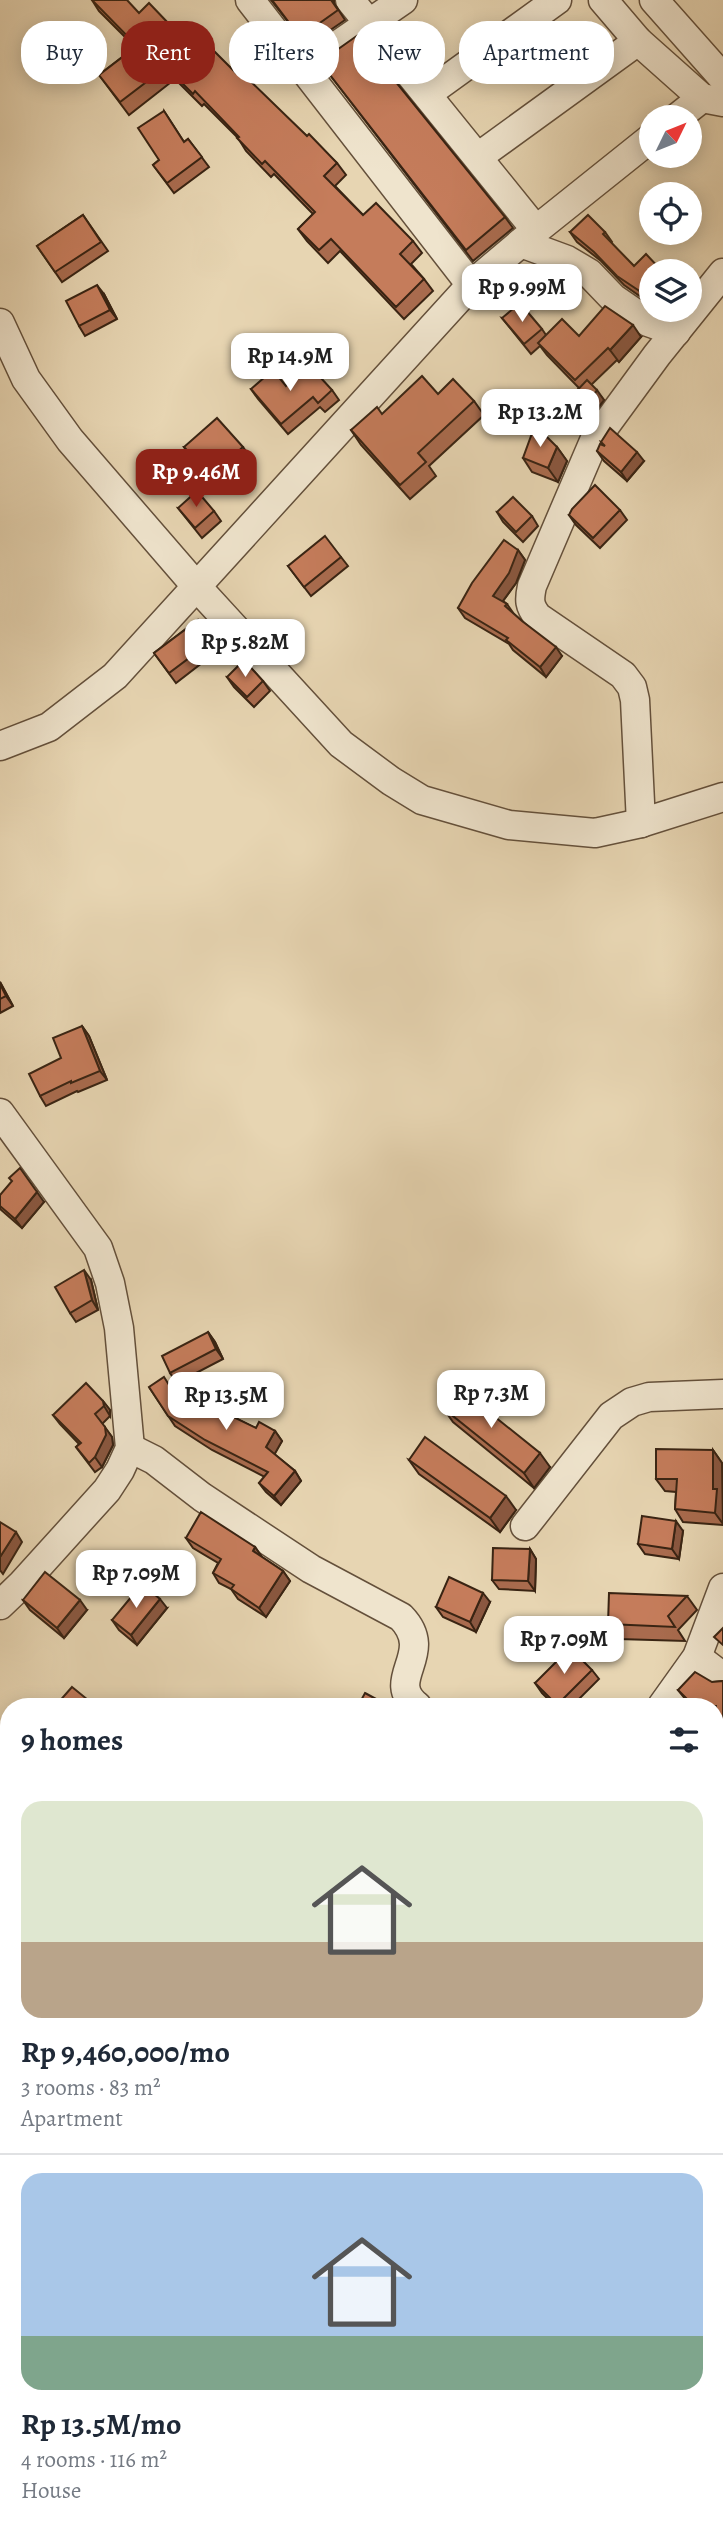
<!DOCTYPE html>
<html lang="en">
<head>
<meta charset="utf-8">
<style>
	:root { --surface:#fff; --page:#f6f6f7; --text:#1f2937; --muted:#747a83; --line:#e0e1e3; --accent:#8f2418 }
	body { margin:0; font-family:Alegreya,serif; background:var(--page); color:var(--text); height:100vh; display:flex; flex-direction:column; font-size:26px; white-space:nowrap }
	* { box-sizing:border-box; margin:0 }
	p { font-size:23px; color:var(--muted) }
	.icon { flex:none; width:38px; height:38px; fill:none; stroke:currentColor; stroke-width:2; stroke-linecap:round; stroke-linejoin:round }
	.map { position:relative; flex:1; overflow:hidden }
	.side { position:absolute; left:0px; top:1698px; width:724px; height:842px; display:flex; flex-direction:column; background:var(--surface); border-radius:28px 28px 0 0; box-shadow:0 4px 18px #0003 }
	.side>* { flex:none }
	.banner { position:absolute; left:21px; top:21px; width:682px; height:63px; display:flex; gap:14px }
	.needle { width:46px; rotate:47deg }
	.controls { position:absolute; left:639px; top:105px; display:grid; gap:14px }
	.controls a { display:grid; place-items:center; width:63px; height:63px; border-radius:50%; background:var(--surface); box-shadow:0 4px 18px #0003; font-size:35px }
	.price { position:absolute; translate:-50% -60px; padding:0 16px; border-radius:14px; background:#fff; color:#222; font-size:23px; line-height:46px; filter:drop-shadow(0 2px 4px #0008) }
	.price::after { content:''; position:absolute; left:50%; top:42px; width:21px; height:16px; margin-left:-10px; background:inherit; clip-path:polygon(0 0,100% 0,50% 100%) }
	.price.selected { background:var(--accent); color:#fff }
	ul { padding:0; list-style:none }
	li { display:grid; align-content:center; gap:14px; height:371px; padding:0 21px }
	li+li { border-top:2px solid var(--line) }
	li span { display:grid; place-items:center; height:217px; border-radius:21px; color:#555 }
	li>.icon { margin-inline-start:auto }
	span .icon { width:126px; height:126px; fill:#fffc; stroke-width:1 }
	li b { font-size:30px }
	h2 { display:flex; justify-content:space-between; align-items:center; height:84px; padding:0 21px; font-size:30px }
	.tag { padding:0 24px; border-radius:28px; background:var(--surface); box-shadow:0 4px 18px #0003; font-size:24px; line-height:63px }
	.tag.selected { background:var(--accent); color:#fff }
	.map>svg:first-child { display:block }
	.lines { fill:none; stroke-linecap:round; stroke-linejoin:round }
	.minor-casing { stroke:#64503b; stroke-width:31 }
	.minor { stroke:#efe4cd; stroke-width:28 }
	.wall { fill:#a96b4e; stroke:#392413; stroke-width:2 }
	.shaded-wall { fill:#8a5740; stroke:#392413; stroke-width:2 }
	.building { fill:#c57c5b; stroke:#392413; stroke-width:2 }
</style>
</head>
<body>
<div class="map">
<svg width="723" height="2538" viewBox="0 0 723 2538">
	<rect width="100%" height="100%" fill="#e7d5b2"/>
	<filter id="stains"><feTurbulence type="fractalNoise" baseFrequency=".00286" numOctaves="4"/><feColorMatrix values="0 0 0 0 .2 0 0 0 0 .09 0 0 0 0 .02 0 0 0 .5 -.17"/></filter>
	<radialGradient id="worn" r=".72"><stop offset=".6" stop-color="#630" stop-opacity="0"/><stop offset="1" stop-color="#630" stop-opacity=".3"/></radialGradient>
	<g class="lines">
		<defs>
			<g id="minor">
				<path d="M250,0L471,285L536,230L350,0"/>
				<path d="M603,0L638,41L702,98L723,102"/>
				<path d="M654,0L723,78"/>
				<path d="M303,69L403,0"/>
				<path d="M427,94L557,0"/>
				<path d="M678,117L702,98"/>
				<path d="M478,157L638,41"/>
				<path d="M536,230L651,138"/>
				<path d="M521,243L567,260L589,273L613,298L648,322L676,332"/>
				<path d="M0,323L26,379L70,440L197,587L341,744L391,781L422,800L509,825L595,833L641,823L723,797"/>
				<path d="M0,746L49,727L115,676L471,285"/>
				<path d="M641,823L635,700L632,687L623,675L538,617C529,606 529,600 532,586L594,441L657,355L723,273"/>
				<path d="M0,1113L98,1248L110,1283L119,1328L130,1448L120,1470L107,1490L22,1584L0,1605"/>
				<path d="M130,1448L154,1460L202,1497L311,1569L401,1617C437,1654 383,1679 417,1706"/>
				<path d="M525,1526L611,1416L632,1402L649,1397L723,1394"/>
				<path d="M697,1657L723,1677"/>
				<path d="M662,1706L697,1657L723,1588"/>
				<path d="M716,1851L723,1859"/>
				<path d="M0,2102L9,2113"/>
				<path d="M716,2220L723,2227"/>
				<path d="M0,2300L9,2297"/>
				<path d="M716,2324L723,2317"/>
				<path d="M167,2538V2530"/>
				<path d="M562,2538L566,2530"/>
			</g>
		</defs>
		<use href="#minor" class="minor-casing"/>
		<use href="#minor" class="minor"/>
	</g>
	<g class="wall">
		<path d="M92,0L139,13L192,48L236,73L337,163L346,175L335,186L363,215L413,241L422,253L411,264L424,279L433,291L404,319L340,251L328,263L307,241L298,229L313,214L274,174L271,177L246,151L238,138L204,104L202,106L175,79L129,115L99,75L135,47L99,11Z"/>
		<path d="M271,0H334V3L345,20L307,46Z"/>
		<path d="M320,62L505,217L513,228L473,261Z"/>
		<path d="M164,111L184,142L188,139L209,167L174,193L153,165L159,160Z"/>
		<path d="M83,215L108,251L62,282L37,246Z"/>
		<path d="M570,232H605L612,242L611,243L634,266L651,271V304L624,285L601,261L577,242Z"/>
		<path d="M104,294L117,319L85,336L79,326Z"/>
		<path d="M502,318L542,329L546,335L641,337L619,362L617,360L591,385L604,400L583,427L565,408L558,399L572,396L579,388L547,355L540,346L531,354Z"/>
		<path d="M286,386L332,390L339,400L325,412L320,407L288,434L258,399L251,389Z"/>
		<path d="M438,394L474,401L484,415L429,466L436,476L410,499L361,445L351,430Z"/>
		<path d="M601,442L644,461L627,481L604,461L597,451L603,446Z"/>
		<path d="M184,447H243L253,461L220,490L194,462Z"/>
		<path d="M557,447L567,461L558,482L532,472L523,458Z"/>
		<path d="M178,508L214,511L221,521L202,538Z"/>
		<path d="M620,510L627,520L600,548L576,525L569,515Z"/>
		<path d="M497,512L532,516L538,526L523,542L503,522Z"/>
		<path d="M518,550L525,560L516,583L503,601L507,604L514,614L562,656L546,677L513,650L509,644L465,618L458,608Z"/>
		<path d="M341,557L348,566L311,596L288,566Z"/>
		<path d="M198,620L220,649L176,683L154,653Z"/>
		<path d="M227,677L263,681L270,691L254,707L234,687Z"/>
		<path d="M0,982L13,1006L0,1013Z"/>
		<path d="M82,1026L89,1036L107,1080L78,1092L77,1091L46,1106L40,1096L61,1058Z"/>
		<path d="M0,1195L44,1202L22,1228L0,1209Z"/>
		<path d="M91,1280L98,1310L76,1322L70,1313Z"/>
		<path d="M208,1332L215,1342L223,1359L177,1383L170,1373Z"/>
		<path d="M149,1387L186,1410L225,1404L232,1414L231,1416L256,1428L275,1431L282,1441L274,1454L295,1471L301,1481L281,1505L266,1492L259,1483L265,1477L212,1450L175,1426Z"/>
		<path d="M103,1401L110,1410V1416L102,1424L112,1437L113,1445L102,1467L95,1472L76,1447L79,1444L60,1424L53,1415Z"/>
		<path d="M443,1408L550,1467L534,1488L453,1422Z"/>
		<path d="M713,1450L722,1463L723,1525L683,1522L675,1509L676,1492L665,1491L656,1479Z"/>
		<path d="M409,1460L516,1510L500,1532L419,1474Z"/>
		<path d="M683,1531L679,1559L645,1554L638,1544Z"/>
		<path d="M186,1538L255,1547L262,1557L283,1571L290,1581L266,1617L238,1599L231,1589L219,1583L213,1573L218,1563L193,1548Z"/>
		<path d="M530,1549L536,1559L535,1591L499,1589L492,1580Z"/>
		<path d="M687,1596L697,1610L678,1630L685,1641L618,1639L608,1624Z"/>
		<path d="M23,1600L87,1610L64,1638L30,1610Z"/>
		<path d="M490,1602L476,1632L443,1617L436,1607Z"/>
		<path d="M167,1608L137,1645L119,1630L112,1620Z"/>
		<path d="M592,1670L599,1679L572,1706H555L542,1693L535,1683Z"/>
		<path d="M723,1681V1740L716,1731V1706H691L678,1690L712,1682Z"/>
		<path d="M723,1780V1832L720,1835H716V1787Z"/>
		<path d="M723,1866V1901L716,1893V1867L720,1868Z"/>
		<path d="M9,1902V1965L0,1972V1909Z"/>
		<path d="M716,2252L723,2260V2296L716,2302Z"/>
	</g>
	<g class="shaded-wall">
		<path d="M97,285L104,294L117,319L110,310Z"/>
		<path d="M633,325L641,337L619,362L610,350Z"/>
		<path d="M597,390L604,400L583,427L577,418Z"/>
		<path d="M557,447L567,461L558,482L548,468Z"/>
		<path d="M637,452L644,461L627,481L621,472Z"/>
		<path d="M518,550L525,560L516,583L500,605L493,596Z"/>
		<path d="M556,647L562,656L546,677L540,667Z"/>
		<path d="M0,982L13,1006L6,996L0,984Z"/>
		<path d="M82,1026L89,1036L107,1080L100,1071Z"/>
		<path d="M37,1192L44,1202L22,1228L15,1219Z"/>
		<path d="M84,1270L91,1280L98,1310L92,1300Z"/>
		<path d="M208,1332L215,1342L223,1359L216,1349Z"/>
		<path d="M103,1401L110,1410V1416L104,1406Z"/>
		<path d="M225,1404L232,1414L228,1420L221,1411Z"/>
		<path d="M105,1427L112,1437L113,1445L102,1467L95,1457Z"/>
		<path d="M275,1431L282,1441L273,1457L266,1447Z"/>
		<path d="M713,1450L722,1463L723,1524L715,1513L713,1489Z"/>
		<path d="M540,1453L550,1467L534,1488L524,1473Z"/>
		<path d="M295,1471L301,1481L281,1505L274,1496Z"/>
		<path d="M506,1496L516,1510L500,1532L490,1518Z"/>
		<path d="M676,1521L683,1531L679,1559L672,1549Z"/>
		<path d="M16,1532L22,1542L3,1574L0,1570V1557Z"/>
		<path d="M255,1547L262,1557L253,1551Z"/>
		<path d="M530,1549L536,1559L535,1591L528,1581Z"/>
		<path d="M283,1571L290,1581L266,1617L259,1608Z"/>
		<path d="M483,1593L490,1602L476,1632L470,1622Z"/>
		<path d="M160,1599L167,1608L137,1645L131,1635Z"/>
		<path d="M80,1600L87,1610L64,1638L57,1628Z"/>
	</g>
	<g class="building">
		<path d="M92,0H127L139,13L149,3L192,48L202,39L236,73L239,70L307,136L309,134L337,163L324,176L363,215L376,203L413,241L400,254L424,279L396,307L331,239L319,250L298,229L315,212L265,161L262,164L237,138L239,137L195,91L193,94L166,67L120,102L99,75L137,46Z"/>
		<path d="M272,0H331L338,10L300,37Z"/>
		<path d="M358,35L505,217L466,250L320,62Z"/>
		<path d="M164,111L184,142L188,139L202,157L167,183L153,165L159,160L138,128Z"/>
		<path d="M83,215L101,242L55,272L37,246Z"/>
		<path d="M588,215L605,232L603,234L634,266L646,254L662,271H651V287L644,294L617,276L594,252L570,232Z"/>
		<path d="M97,285L110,310L79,326L66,301Z"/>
		<path d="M520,303L542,329L524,344L502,318Z"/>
		<path d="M605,306L633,325L610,350L608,348L575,380L538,343L562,319L579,336Z"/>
		<path d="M309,365L332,390L318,403L313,397L281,424L251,389L273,370L286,386Z"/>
		<path d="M422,376L438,394L453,379L474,401L418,453L426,462L400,485L351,430L377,407L382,414Z"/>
		<path d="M587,380L597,390L577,418L558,399L566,391L572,396Z"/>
		<path d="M217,418L243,447L210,476L184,447Z"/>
		<path d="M535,425L557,447L548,468L523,458Z"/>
		<path d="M610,428L637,452L621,472L597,451L600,444L605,446L601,442Z"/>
		<path d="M595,485L620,510L593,538L569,515L572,509Z"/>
		<path d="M197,491L214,511L195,528L178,508Z"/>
		<path d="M513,497L532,516L516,532L497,512Z"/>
		<path d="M325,536L341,557L304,587L288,566Z"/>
		<path d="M504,540L518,550L509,573L493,596L507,604L505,606L522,621L556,647L540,667L506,640L508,638L458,608L472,583Z"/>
		<path d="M198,620L213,640L169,673L154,653Z"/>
		<path d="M244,660L263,681L247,697L227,677Z"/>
		<path d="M0,984L6,996L0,999Z"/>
		<path d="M82,1026L100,1071L71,1083V1081L40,1096L29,1074L61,1058L53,1038Z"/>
		<path d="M20,1168L37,1192L15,1219L0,1206V1195L12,1181L9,1178Z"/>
		<path d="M84,1270L92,1300L70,1313L55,1287Z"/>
		<path d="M208,1332L216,1349L170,1373L162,1356Z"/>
		<path d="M164,1377L185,1410L200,1387L225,1404L221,1411L256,1428L259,1422L275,1431L266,1447L295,1471L274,1496L259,1483L268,1472L205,1440L168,1416L149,1387Z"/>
		<path d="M86,1383L103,1401L104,1406L95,1414L105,1427L106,1435L95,1457L89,1463L76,1447L81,1443L53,1415Z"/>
		<path d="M459,1388L540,1453L524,1473L443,1408Z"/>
		<path d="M425,1437L506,1496L490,1518L409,1460Z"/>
		<path d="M656,1449L713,1450V1489H717L715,1513L675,1509L677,1479H656Z"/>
		<path d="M201,1512L255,1547L253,1551L283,1571L259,1608L231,1589L234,1585L213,1573L221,1559L186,1538Z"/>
		<path d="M642,1516L676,1521L672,1549L638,1544Z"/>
		<path d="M0,1522L16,1532L0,1557Z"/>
		<path d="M493,1548L530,1549L528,1581L492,1580Z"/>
		<path d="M45,1572L80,1600L57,1628L23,1600Z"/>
		<path d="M449,1577L483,1593L470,1622L436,1607Z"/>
		<path d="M142,1584L160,1599L131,1635L112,1620Z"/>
		<path d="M609,1593L687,1596L668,1616L675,1627L608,1624Z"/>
		<path d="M723,1628V1645L714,1637Z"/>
		<path d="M570,1648L592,1670L557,1705L535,1683Z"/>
		<path d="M695,1672L712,1682L723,1681V1738L716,1729V1706H696L693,1702L691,1703L678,1690Z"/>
		<path d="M72,1687L93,1704L91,1706H60L57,1704Z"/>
		<path d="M365,1693L389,1706H358Z"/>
		<path d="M723,1780V1813L716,1820V1787Z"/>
		<path d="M723,1866V1894L721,1896L716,1891V1867L720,1868Z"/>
		<path d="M9,1902V1942L0,1950V1909Z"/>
		<path d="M9,1997V2069L0,2056V2003Z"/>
		<path d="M716,2252L723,2260V2268L716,2274Z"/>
	</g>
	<rect width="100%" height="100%" filter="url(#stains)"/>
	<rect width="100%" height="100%" fill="url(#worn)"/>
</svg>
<div class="controls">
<a><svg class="needle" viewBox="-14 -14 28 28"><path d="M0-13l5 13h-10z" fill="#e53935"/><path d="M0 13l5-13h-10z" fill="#747a83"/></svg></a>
<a><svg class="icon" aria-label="locate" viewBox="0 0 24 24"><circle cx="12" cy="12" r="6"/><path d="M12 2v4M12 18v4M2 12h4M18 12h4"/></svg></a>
<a><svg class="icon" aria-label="layers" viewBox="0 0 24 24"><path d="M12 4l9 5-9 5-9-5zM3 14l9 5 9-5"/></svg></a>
</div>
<b class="price" style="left:522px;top:324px">Rp 9.99M</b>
<b class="price" style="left:290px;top:393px">Rp 14.9M</b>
<b class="price" style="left:540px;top:449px">Rp 13.2M</b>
<b class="price selected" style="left:196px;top:509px">Rp 9.46M</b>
<b class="price" style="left:245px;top:679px">Rp 5.82M</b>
<b class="price" style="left:491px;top:1430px">Rp 7.3M</b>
<b class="price" style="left:226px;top:1432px">Rp 13.5M</b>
<b class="price" style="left:136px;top:1610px">Rp 7.09M</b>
<b class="price" style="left:564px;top:1676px">Rp 7.09M</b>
<div class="banner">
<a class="tag">Buy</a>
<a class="tag selected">Rent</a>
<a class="tag">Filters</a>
<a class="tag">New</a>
<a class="tag">Apartment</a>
</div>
<section class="side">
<h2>9 homes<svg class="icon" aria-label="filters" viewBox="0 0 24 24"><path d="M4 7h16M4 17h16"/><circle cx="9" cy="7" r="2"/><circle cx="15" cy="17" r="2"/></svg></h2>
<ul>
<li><span style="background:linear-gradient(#dfe7d0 65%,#b9a48a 0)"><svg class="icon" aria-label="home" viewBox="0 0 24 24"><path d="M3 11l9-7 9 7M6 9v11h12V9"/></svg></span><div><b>Rp 9,460,000/mo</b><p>3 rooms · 83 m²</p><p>Apartment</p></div></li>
<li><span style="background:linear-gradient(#a9c7e8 75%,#7fa58c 0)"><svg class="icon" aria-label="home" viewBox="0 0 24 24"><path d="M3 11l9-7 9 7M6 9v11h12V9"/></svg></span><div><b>Rp 13.5M/mo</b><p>4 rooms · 116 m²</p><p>House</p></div></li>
</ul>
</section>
</div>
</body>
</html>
